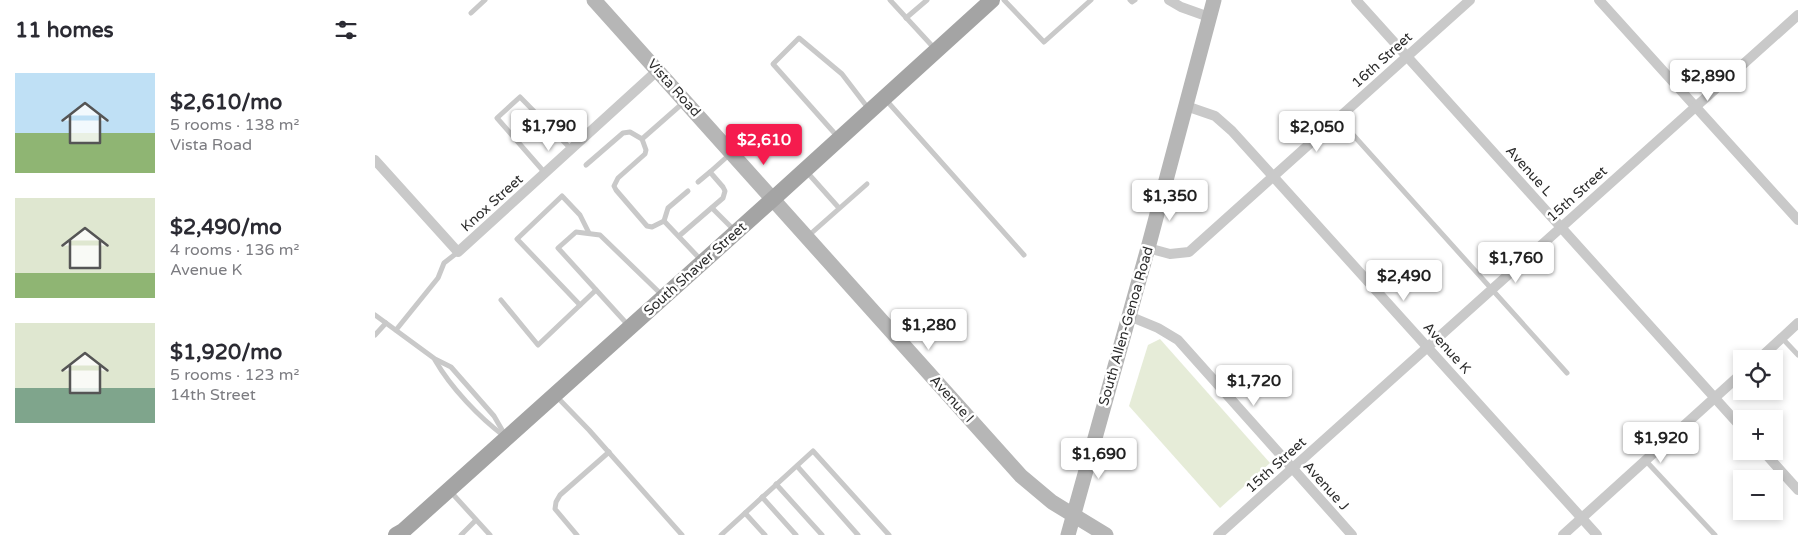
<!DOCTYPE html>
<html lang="en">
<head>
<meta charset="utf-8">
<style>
	:root { --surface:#fff; --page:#f7f7f7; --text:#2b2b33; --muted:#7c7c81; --accent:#f51c4e }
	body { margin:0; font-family:"Varela Round",sans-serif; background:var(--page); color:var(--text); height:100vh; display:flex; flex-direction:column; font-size:19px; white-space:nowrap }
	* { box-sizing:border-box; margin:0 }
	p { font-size:16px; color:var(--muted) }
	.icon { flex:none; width:28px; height:28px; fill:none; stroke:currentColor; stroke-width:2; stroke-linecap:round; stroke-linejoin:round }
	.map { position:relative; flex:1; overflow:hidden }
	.drawer { display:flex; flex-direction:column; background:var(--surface); width:375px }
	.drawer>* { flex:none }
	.controls { position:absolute; left:1358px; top:350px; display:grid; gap:10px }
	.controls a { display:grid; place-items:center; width:50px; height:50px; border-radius:0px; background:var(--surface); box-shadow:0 2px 8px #0003; font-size:25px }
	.price { position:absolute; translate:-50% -42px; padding:0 11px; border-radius:5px; background:#fff; color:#222; font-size:16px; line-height:32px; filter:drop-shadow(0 1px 2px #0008) }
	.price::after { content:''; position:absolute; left:50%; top:30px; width:15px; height:11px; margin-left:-8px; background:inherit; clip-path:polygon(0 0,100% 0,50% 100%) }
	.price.current { background:var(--accent); color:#fff }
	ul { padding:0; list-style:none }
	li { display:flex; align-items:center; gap:15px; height:125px; padding:0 15px }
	li span { display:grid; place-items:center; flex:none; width:140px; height:100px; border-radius:0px; color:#555 }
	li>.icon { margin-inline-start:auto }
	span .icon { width:60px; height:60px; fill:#fffc; stroke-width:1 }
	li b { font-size:21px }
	h2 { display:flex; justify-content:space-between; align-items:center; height:60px; padding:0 15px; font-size:21px }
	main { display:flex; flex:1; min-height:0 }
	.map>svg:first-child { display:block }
	.green { fill:#e6ecd8 }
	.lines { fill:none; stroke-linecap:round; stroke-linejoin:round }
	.lane { stroke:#c9c9c9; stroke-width:5 }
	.street { stroke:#c9c9c9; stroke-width:10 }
	.secondary { stroke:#b6b6b6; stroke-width:15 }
	.primary { stroke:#a4a4a4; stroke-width:16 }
	.labels { text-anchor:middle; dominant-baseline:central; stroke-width:5; stroke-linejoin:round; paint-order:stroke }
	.street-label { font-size:14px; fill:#2c2c2c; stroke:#fff }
</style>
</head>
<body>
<main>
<section class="drawer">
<h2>11 homes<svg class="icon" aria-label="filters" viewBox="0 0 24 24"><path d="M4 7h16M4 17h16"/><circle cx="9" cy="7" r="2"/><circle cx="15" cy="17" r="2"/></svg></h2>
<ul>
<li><span style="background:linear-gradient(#bfe0f5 60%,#8fb573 0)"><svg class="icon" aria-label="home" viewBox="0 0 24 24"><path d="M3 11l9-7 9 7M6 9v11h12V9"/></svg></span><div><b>$2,610/mo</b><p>5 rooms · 138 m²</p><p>Vista Road</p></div></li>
<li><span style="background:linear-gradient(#dfe7d0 75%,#8fb573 0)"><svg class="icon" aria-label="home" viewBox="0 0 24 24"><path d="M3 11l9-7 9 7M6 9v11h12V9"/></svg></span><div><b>$2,490/mo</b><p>4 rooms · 136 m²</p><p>Avenue K</p></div></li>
<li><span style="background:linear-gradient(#dfe7d0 65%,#7fa58c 0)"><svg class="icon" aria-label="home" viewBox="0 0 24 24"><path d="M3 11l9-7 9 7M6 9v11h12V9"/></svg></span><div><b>$1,920/mo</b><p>5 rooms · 123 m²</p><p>14th Street</p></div></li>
</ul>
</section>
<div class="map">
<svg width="1423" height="535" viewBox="0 0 1423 535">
	<rect width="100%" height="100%" fill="#fff"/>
	<path class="green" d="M785,339L895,463L845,508L754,406L773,345Z"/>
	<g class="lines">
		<g class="lane">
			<path d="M515,0L560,49"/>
			<path d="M629,0L669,42L716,0"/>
			<path d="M755,0L757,2L760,0"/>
			<path d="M96,13L110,0"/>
			<path d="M531,18L552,0"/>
			<path d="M511,100L649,255"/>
			<path d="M963,118L1192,373"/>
			<path d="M462,136L398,64L424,38L467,74L493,108"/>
			<path d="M267,139L271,150L270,154L243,178L239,186L241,190L272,226L277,227L289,221L326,260"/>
			<path d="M211,165L248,133L255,132L267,139L308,103"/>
			<path d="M431,171L464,208"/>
			<path d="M170,173L122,118L145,97L196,149"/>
			<path d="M323,182L335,172"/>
			<path d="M337,208L360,231"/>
			<path d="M289,221L293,208L313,191"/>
			<path d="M304,236L348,198L350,191L348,187L335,172L354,155"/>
			<path d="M432,237L492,184"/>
			<path d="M126,300L163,345L221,290"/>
			<path d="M205,305L142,239L187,196L205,215L214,233"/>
			<path d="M0,315L60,359L76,367L119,416L130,435"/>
			<path d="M253,325L183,248L201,232L225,235L287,295"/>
			<path d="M21,330L63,278L69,263L83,252"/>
			<path d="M0,335L11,323"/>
			<path d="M1407,338L1423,355"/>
			<path d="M60,360C76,388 104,417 129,436"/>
			<path d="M182,397L214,430L307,535"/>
			<path d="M1271,461L1340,535"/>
			<path d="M422,466L483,535"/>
			<path d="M401,484L447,535"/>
			<path d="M75,491L115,535"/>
			<path d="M387,497L421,535"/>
			<path d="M370,513L390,535"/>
			<path d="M86,535L101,520"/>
			<path d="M202,535L180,509L181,502L185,495L234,452"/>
			<path d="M346,535L438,451L514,535"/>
		</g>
		<g class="street">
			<path d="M794,0L806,7L834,17"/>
			<path d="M981,0L1366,427"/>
			<path d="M1224,0L1423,220"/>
			<path d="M811,106L840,116L857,131L1222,535"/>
			<path d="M0,160L83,252L283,70"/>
			<path d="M773,248L795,254L814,252L1095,0"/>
			<path d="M754,316L783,328L803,340L977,535"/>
			<path d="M1384,359L1423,323"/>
			<path d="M1388,451L1423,490"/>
			<path d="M843,535L1423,15"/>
			<path d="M1188,535L1366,374"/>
		</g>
		<g class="secondary">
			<path d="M219,0L646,476L677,502L731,535"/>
			<path d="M693,535L773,248L839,0"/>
		</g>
		<path class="primary" d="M21,535L28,531L398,199L617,0"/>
	</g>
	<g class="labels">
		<g class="street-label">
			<text transform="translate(1007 60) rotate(-42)">16th Street</text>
			<text transform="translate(299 88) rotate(48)">Vista Road</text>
			<text transform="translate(1154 171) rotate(48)">Avenue L</text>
			<text transform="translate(1202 194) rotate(-42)">15th Street</text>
			<text transform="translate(117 203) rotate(-42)">Knox Street</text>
			<text transform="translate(320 269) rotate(-42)">South Shaver Street</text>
			<text transform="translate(751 326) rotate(-74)">South Allen-Genoa Road</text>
			<text transform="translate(1072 348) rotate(48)">Avenue K</text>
			<text transform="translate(577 399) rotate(48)">Avenue I</text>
			<text transform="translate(901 465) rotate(-42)">15th Street</text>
			<text transform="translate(951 486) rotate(48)">Avenue J</text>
		</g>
	</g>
</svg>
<div class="controls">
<a><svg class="icon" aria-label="locate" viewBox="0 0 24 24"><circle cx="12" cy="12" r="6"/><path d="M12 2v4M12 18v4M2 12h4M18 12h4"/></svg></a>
<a>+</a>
<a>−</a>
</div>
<b class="price" style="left:1333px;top:102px">$2,890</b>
<b class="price" style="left:174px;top:152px">$1,790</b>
<b class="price" style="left:942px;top:153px">$2,050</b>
<b class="price current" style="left:389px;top:166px">$2,610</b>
<b class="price" style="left:795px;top:222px">$1,350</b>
<b class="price" style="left:1141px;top:284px">$1,760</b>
<b class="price" style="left:1029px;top:302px">$2,490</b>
<b class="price" style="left:554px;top:351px">$1,280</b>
<b class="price" style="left:879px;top:407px">$1,720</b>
<b class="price" style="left:1286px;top:464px">$1,920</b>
<b class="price" style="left:724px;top:480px">$1,690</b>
</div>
</main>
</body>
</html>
